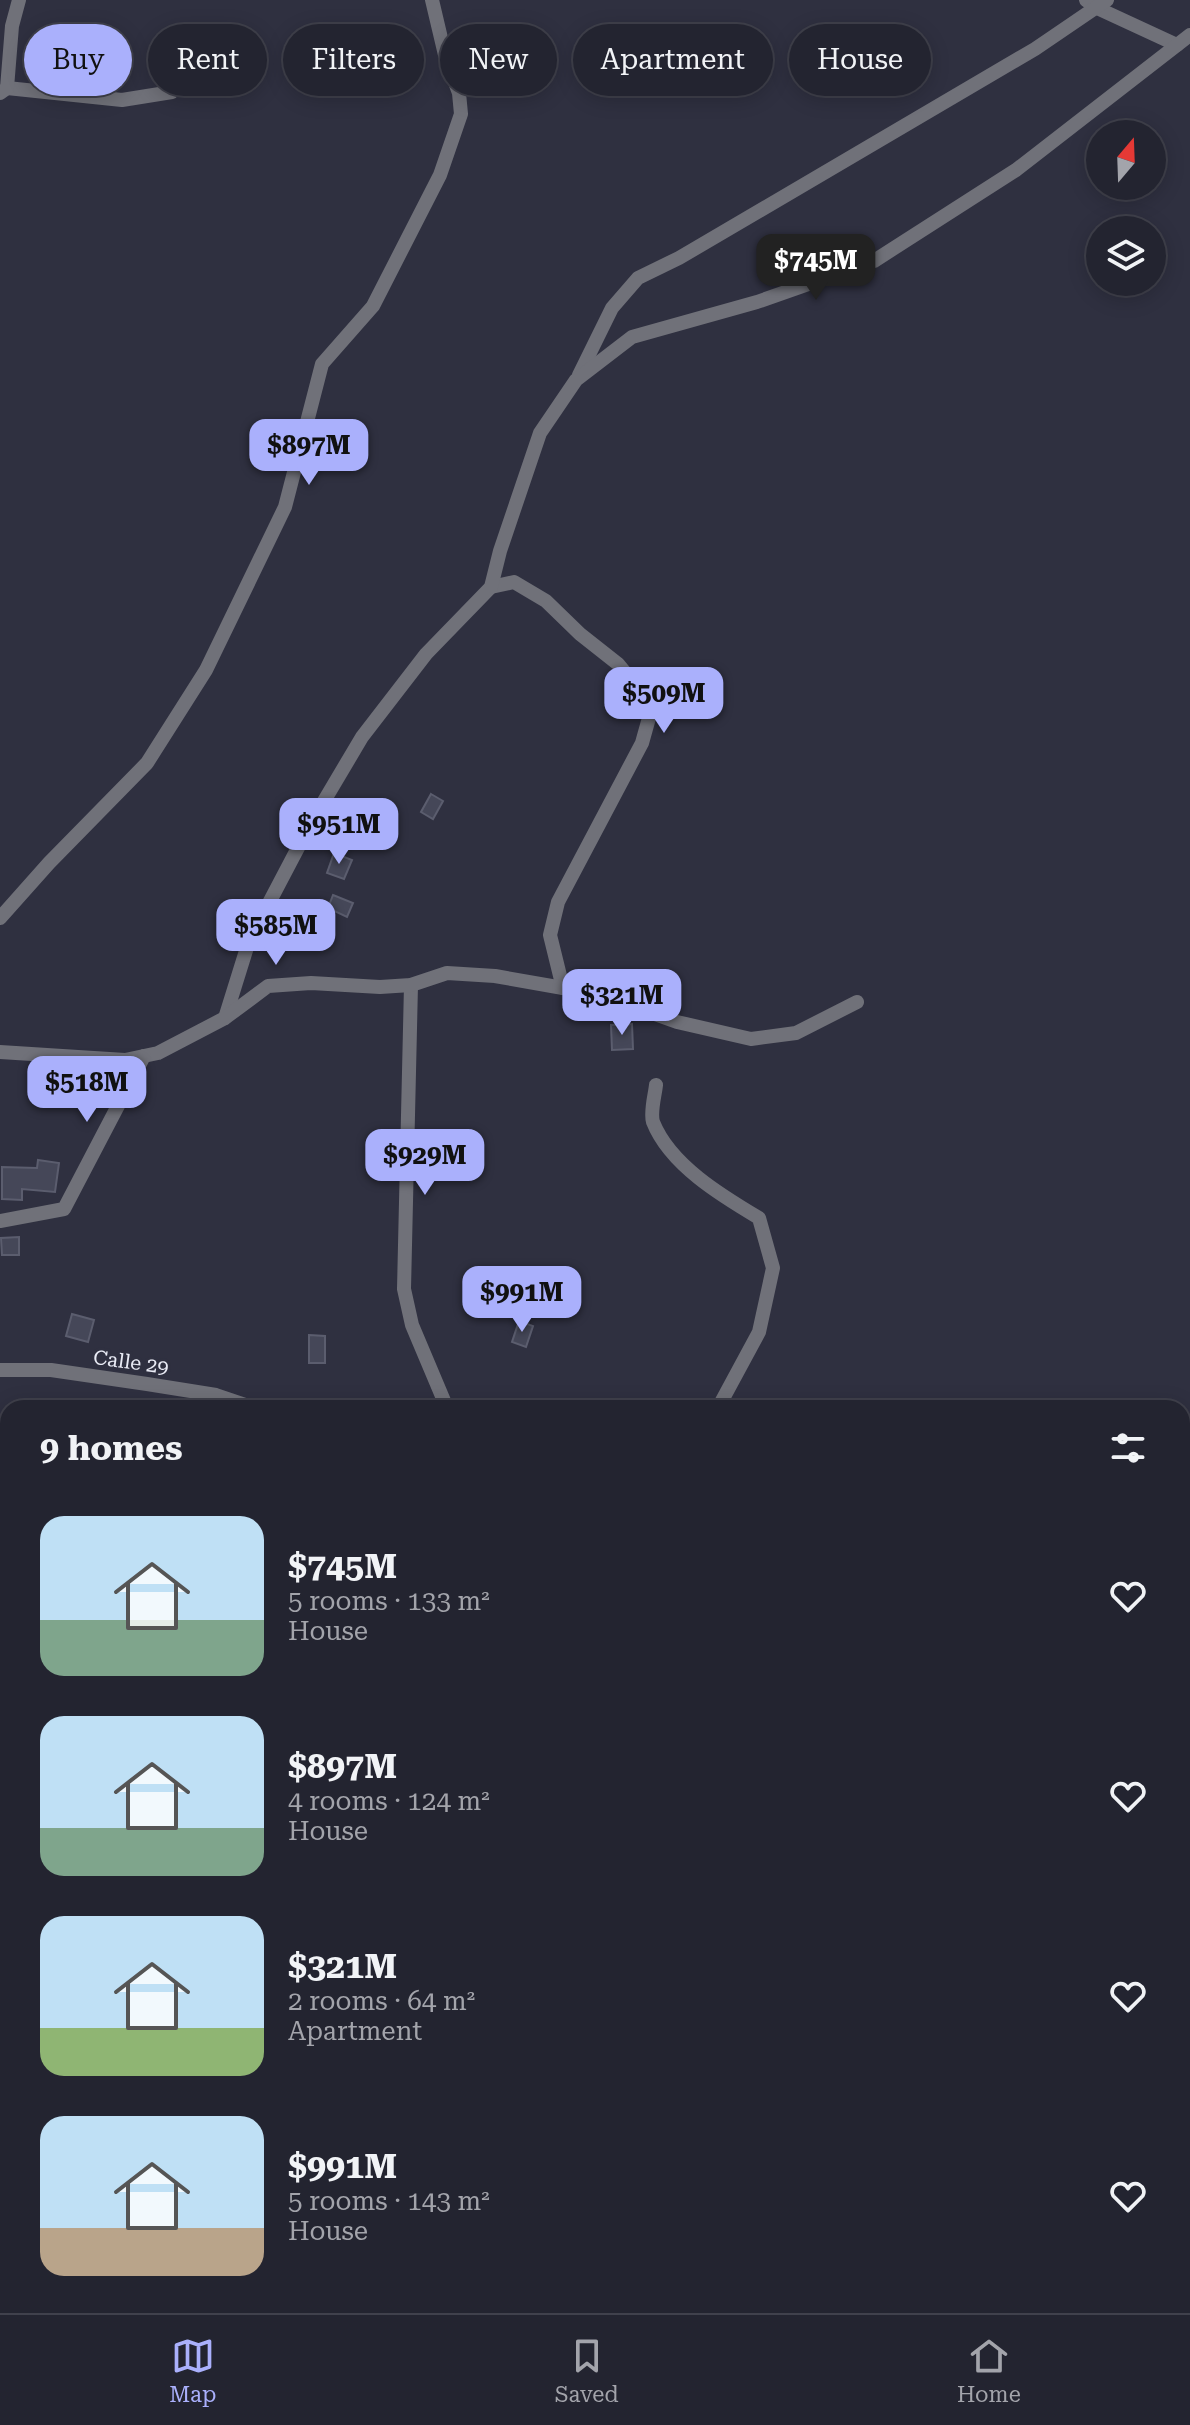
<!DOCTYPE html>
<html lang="en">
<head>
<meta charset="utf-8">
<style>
	:root { --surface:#232430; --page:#2f303c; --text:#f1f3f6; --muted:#a3a4ab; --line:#40414c; --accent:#aab0fc }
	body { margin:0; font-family:"Roboto Serif",serif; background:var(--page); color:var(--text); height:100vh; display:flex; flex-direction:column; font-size:30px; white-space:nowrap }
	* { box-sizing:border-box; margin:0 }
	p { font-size:26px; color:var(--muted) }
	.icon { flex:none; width:44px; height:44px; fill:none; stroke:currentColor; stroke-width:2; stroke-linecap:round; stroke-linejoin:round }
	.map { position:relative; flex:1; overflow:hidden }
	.sheet { position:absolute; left:0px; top:1400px; width:1190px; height:914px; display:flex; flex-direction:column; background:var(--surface); border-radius:24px 24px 0 0; box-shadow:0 4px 20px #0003,0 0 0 2px var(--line) }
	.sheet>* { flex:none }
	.hud { position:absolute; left:24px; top:24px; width:1142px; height:72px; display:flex; gap:16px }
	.needle { width:52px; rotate:19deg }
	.controls { position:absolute; left:1086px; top:120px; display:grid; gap:16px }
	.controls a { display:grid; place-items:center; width:80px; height:80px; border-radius:50%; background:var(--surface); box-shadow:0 4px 20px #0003,0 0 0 2px var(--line); font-size:40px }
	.price { position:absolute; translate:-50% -68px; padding:0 18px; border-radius:16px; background:var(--accent); color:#111; font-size:26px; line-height:52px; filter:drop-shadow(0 2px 4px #0008) }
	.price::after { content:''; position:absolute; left:50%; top:48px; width:24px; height:18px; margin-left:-12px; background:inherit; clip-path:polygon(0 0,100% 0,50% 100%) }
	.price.selected { background:#222; color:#fff }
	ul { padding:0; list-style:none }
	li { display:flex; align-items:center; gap:24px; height:200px; padding:0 40px }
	li span { display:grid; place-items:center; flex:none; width:224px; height:160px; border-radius:24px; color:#555 }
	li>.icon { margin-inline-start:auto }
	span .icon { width:96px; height:96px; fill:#fffc; stroke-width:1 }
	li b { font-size:34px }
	h2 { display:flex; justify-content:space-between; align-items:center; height:96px; padding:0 40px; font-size:34px }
	.tag { padding:0 28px; border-radius:36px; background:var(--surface); box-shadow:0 4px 20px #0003,0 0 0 2px var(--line); font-size:28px; line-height:72px }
	.tag.selected { background:var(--accent); color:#111 }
	.tabs { display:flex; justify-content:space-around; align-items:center; height:112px; border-top:2px solid var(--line); background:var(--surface); font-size:22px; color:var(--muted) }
	.tabs a { display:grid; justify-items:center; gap:4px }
	.tabs .selected { color:var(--accent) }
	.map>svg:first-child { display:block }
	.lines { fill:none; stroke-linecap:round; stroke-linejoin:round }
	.runway { stroke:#5b5c6b; stroke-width:120 }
	.building { fill:#454758; stroke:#5b5d6e; stroke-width:2 }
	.street { stroke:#707179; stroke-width:14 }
	.labels { text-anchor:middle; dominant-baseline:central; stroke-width:6; stroke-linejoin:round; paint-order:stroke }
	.street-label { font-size:20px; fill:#e9ebf5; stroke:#2f3040 }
</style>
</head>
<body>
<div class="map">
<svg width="1190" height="2313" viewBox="0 0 1190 2313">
	<rect width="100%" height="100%" fill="#2f3040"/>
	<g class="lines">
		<path class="runway" d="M0,1937H8"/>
	</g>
	<g class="building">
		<path d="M431,794L443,801L433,819L421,812Z"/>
		<path d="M334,853L352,860L344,879L327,873Z"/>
		<path d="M333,895L353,903L347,917L328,908Z"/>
		<path d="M632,1024L633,1049L612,1050L611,1025Z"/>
		<path d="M38,1160L59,1163L55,1192L22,1189V1200L2,1199V1167L37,1168Z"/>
		<path d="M19,1237V1255H2L1,1238Z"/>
		<path d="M72,1314L94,1320L88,1342L66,1336Z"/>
		<path d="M519,1321L533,1326L526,1347L512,1342Z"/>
		<path d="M309,1335L325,1336V1363H309Z"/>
	</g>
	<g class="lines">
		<g class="street">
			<path d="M1086,0L1097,8L1177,45"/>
			<path d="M7,88L122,100L172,92"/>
			<path d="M0,93L7,88L12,26L19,0"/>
			<path d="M579,375L612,308L638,278L679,258L1035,49L1107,0"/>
			<path d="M491,587L514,582L546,601L580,634L618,664L642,693L649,718L642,743L558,902L550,935L563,988"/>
			<path d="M0,918L49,863L147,763L206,670L285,507L322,364L373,306L440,175L461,114L459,93L445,55L432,0"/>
			<path d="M411,985L404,1289L412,1325L447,1408"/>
			<path d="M225,1018L249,941L311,823L362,737L426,654L491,587L500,551L540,433L576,380L632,337L757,302L874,261L1016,170L1190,35"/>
			<path d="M0,1052L125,1060L158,1053L225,1018L268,986L311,983L380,987L411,985L447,973L495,976L563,988L591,991L677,1022L751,1039L796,1033L857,1002"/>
			<path d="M656,1085C655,1095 650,1112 653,1122C670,1165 722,1196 759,1218L773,1268L759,1332L718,1408"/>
			<path d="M0,1221L64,1209L144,1056"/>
			<path d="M0,1370H51L147,1384L216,1395L254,1408"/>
			<path d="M0,1709H8"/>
			<path d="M1182,2118L1190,2114"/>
			<path d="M1182,2173L1190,2172"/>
			<path d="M1182,2263L1190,2217"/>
			<path d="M0,2266L8,2267"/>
			<path d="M463,2306L523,2313"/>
			<path d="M216,2313L218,2306"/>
			<path d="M449,2313L451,2306"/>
			<path d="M660,2313L662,2306"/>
			<path d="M1165,2313L1168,2306"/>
		</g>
	</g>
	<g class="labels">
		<g class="street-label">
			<text transform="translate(131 1362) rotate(8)">Calle 29</text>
		</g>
	</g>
</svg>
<div class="controls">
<a><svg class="needle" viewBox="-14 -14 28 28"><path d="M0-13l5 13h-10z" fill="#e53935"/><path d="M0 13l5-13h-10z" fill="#a3a4ab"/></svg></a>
<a><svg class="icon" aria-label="layers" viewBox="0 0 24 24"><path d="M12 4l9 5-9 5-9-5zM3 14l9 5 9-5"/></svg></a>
</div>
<b class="price selected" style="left:816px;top:302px">$745M</b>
<b class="price" style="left:309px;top:487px">$897M</b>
<b class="price" style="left:664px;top:735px">$509M</b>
<b class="price" style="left:339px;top:866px">$951M</b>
<b class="price" style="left:276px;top:967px">$585M</b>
<b class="price" style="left:622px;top:1037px">$321M</b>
<b class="price" style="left:87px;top:1124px">$518M</b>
<b class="price" style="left:425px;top:1197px">$929M</b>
<b class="price" style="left:522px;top:1334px">$991M</b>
<div class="hud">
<a class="tag selected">Buy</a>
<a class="tag">Rent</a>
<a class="tag">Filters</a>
<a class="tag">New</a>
<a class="tag">Apartment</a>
<a class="tag">House</a>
</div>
<section class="sheet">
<h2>9 homes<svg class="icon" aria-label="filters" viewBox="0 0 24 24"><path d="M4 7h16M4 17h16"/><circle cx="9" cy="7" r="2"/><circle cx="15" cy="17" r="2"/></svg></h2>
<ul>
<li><span style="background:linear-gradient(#bfe0f5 65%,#7fa58c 0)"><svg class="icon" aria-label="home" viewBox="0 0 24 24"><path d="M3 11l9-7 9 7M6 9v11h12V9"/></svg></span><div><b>$745M</b><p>5 rooms · 133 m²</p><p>House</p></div><svg class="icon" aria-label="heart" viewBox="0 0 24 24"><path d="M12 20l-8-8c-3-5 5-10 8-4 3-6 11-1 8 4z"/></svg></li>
<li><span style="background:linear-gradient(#bfe0f5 70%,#7fa58c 0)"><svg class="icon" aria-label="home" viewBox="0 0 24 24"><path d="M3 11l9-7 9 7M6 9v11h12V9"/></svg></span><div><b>$897M</b><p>4 rooms · 124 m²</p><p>House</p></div><svg class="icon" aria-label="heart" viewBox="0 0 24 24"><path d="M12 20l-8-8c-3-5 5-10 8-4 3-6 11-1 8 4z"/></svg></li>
<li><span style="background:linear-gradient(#bfe0f5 70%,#8fb573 0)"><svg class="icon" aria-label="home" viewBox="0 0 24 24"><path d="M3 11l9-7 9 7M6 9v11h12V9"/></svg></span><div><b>$321M</b><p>2 rooms · 64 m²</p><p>Apartment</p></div><svg class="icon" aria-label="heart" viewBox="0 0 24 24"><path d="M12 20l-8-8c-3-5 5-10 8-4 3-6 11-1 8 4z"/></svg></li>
<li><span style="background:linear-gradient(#bfe0f5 70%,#b9a48a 0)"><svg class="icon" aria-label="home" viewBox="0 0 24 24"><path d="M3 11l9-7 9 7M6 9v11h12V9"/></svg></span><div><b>$991M</b><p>5 rooms · 143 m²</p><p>House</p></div><svg class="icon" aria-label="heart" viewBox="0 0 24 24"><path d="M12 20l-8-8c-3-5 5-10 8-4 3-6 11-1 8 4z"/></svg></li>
</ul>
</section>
</div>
<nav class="tabs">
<a class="selected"><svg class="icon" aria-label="map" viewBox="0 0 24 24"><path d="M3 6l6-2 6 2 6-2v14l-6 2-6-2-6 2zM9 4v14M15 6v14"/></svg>Map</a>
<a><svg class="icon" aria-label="saved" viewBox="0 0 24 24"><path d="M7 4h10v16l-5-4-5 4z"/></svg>Saved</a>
<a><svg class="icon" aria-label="home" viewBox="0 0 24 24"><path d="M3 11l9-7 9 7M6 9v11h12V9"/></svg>Home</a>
</nav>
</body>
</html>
